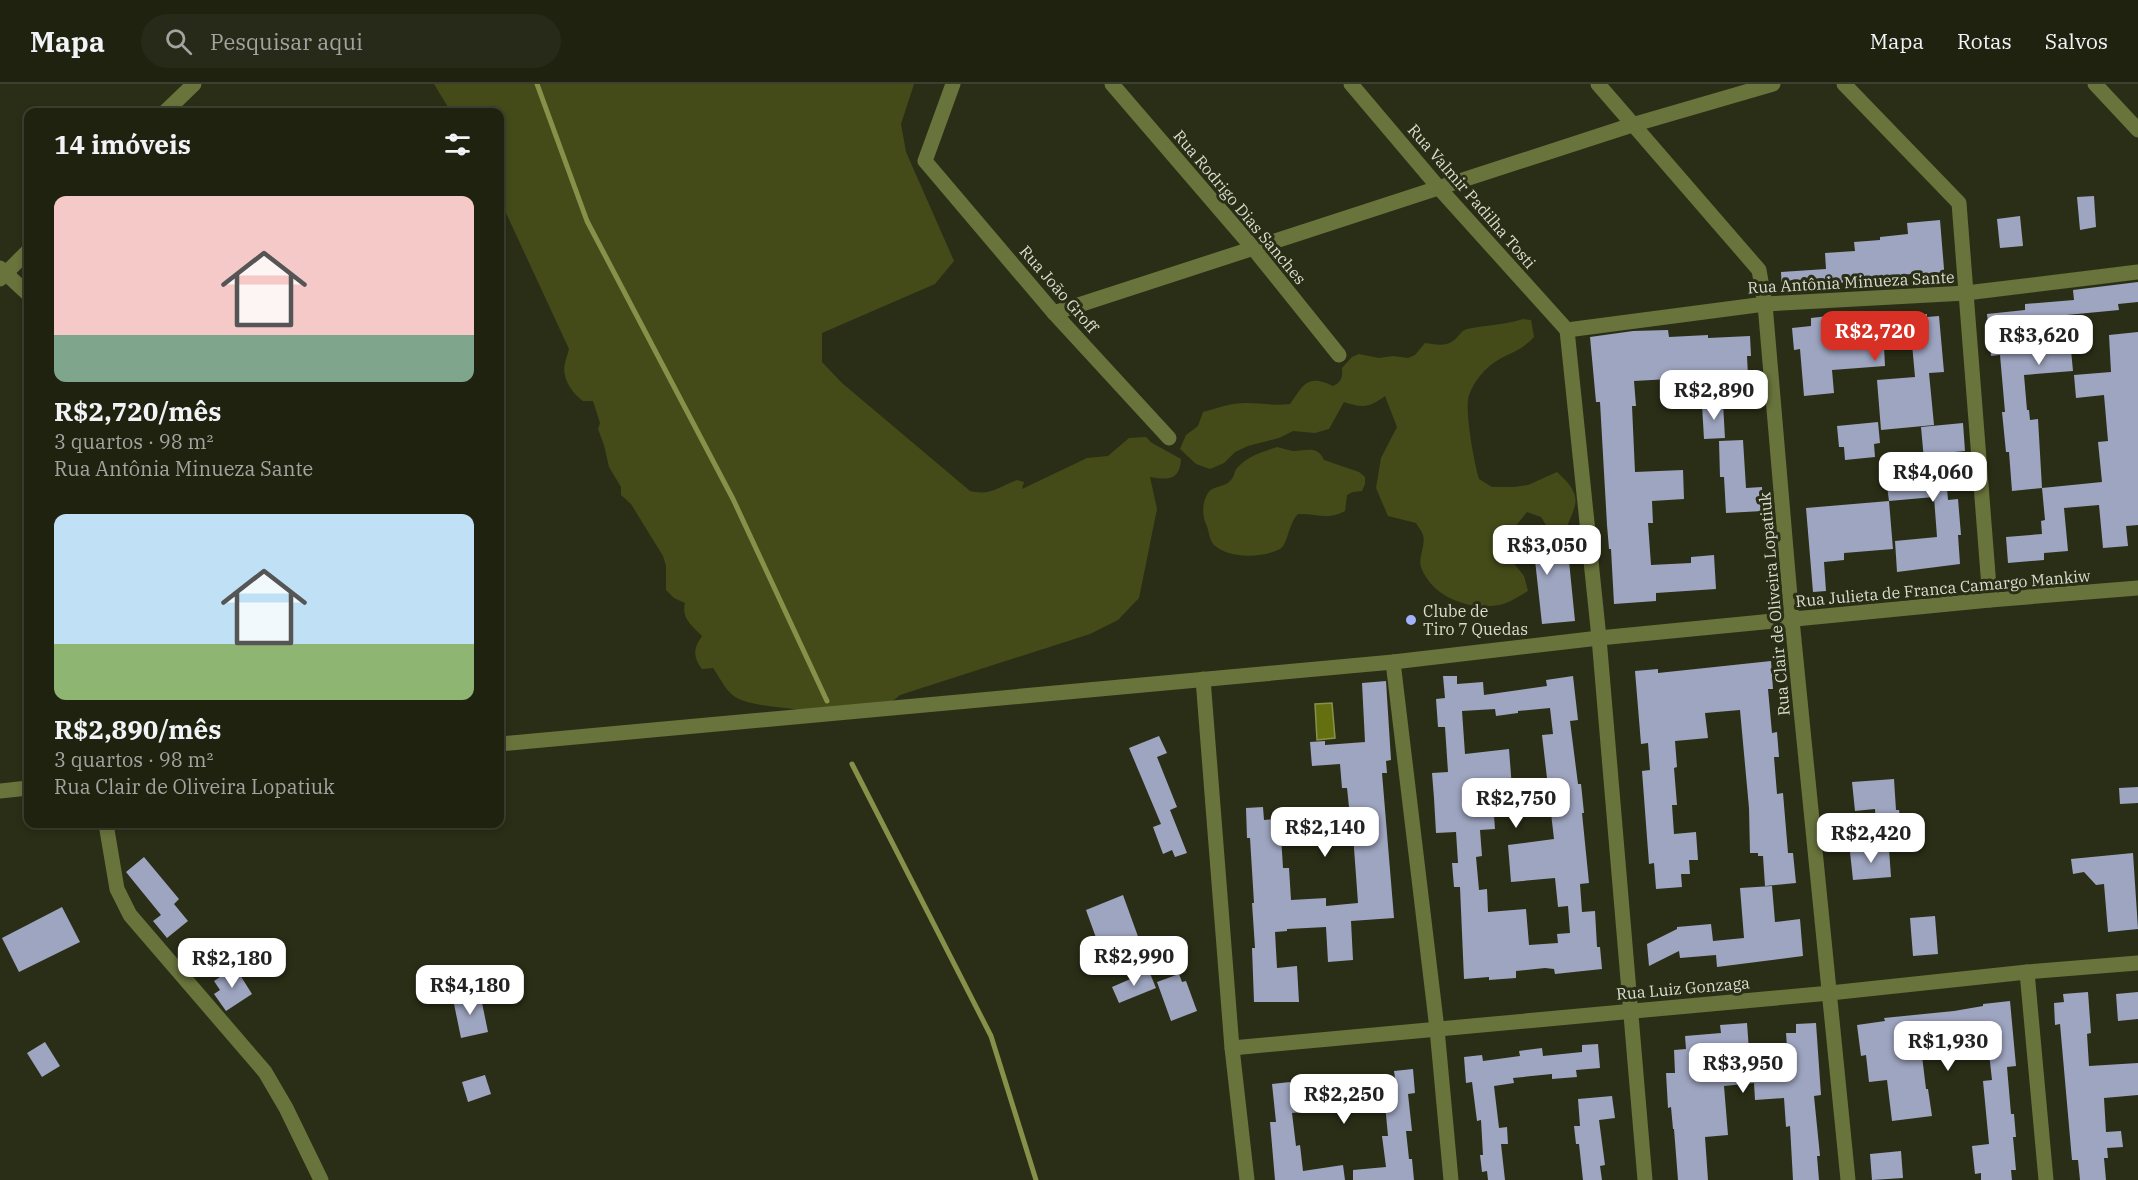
<!DOCTYPE html>
<html lang="pt">
<head>
<meta charset="utf-8">
<style>
	:root { --surface:#202210; --page:#282a19; --text:#f1f3f6; --muted:#a2a49f; --line:#3d3f30; --accent:#d93025 }
	body { margin:0; font-family:"IBM Plex Serif",serif; background:var(--page); color:var(--text); height:100vh; display:flex; flex-direction:column; font-size:22px; white-space:nowrap }
	* { box-sizing:border-box; margin:0 }
	p { font-size:20px; color:var(--muted) }
	.icon { flex:none; width:33px; height:33px; fill:none; stroke:currentColor; stroke-width:2; stroke-linecap:round; stroke-linejoin:round }
	.map { position:relative; flex:1; overflow:hidden }
	.details { position:absolute; left:24px; top:24px; width:480px; height:720px; display:flex; flex-direction:column; background:var(--surface); border-radius:12px; box-shadow:0 3px 9px #0003,0 0 0 2px var(--line) }
	.details>* { flex:none }
	.price { position:absolute; translate:-50% -51px; padding:0 14px; border-radius:12px; background:#fff; color:#222; font-size:20px; line-height:39px; filter:drop-shadow(0 2px 3px #0008) }
	.price::after { content:''; position:absolute; left:50%; top:36px; width:18px; height:14px; margin-left:-9px; background:inherit; clip-path:polygon(0 0,100% 0,50% 100%) }
	.price.selected { background:var(--accent); color:#fff }
	ul { padding:0; list-style:none }
	li { display:grid; align-content:center; gap:12px; height:318px; padding:0 30px }
	li span { display:grid; place-items:center; height:186px; border-radius:12px; color:#555 }
	li>.icon { margin-inline-start:auto }
	span .icon { width:108px; height:108px; fill:#fffc; stroke-width:1 }
	li b { font-size:26px }
	h2 { display:flex; justify-content:space-between; align-items:center; height:72px; padding:0 30px; font-size:26px }
	header { display:flex; align-items:center; gap:36px; box-sizing:border-box; height:84px; padding:0 30px; background:var(--surface); border-bottom:2px solid var(--line) }
	header strong { font-size:28px }
	nav { display:flex; gap:33px; margin-inline-start:auto; font-size:21px }
	.search { width:420px; height:54px; background:var(--page); display:flex; align-items:center; gap:15px; box-sizing:border-box; padding:0 21px; border-radius:33px; color:var(--muted); font-size:22px }
	.map>svg:first-child { display:block }
	.green { fill:#444b19 }
	.water { fill:#647010; stroke:#879149; stroke-width:1.5 }
	.lines { fill:none; stroke-linecap:round; stroke-linejoin:round }
	.stream { stroke:#879149; stroke-width:5 }
	.building { fill:#9ea5c0; fill-rule:evenodd }
	.minor { stroke:#69733c; stroke-width:15 }
	.poi-dot { fill:#a2b2fd; stroke:#2a2e16; stroke-width:2 }
	.labels { text-anchor:middle; dominant-baseline:central; stroke-width:6; stroke-linejoin:round; paint-order:stroke }
	.street-label { font-size:16px; fill:#dadecf; stroke:#2a2e16 }
	.poi-label { font-size:16px; fill:#dadecf; stroke:#2a2e16; text-anchor:start }
</style>
</head>
<body>
<header>
<strong>Mapa</strong>
<div class="search"><svg class="icon" aria-label="search" viewBox="0 0 24 24"><circle cx="10" cy="10" r="6"/><path d="M15 15l6 6"/></svg>Pesquisar aqui</div>
<nav><a>Mapa</a><a>Rotas</a><a>Salvos</a></nav>
</header>
<div class="map">
<svg width="2138" height="1096" viewBox="0 0 2138 1096">
	<rect width="100%" height="100%" fill="#2a2e16"/>
	<g class="green">
		<path d="M434,0H914L901,40L906,68L954,177L935,200L822,249V278L842,299L970,407C991,412 998,403 1017,396L1024,398L1022,405L1087,374L1108,372L1129,354L1146,353L1152,359L1181,375C1180,397 1167,396 1150,393L1157,425L1139,514L1118,536L1090,550L900,611C895,616 887,620 880,622C854,631 764,626 739,615C726,609 721,595 713,584L702,585C693,573 693,565 702,552C692,542 681,534 685,519L674,514L666,506V482L663,472L631,420L621,411V403L609,383L604,361L598,345L600,339L593,317H583C572,309 561,293 565,279C566,274 568,270 569,265L500,116V28H451Z"/>
		<path d="M1523,235L1531,236L1534,253C1520,268 1510,268 1495,278C1484,285 1470,302 1468,316C1466,333 1474,378 1479,395L1492,403H1514L1528,401L1557,388C1587,415 1574,421 1563,453L1549,446L1541,433L1527,428L1507,453L1505,468L1524,492L1528,507C1519,512 1509,519 1499,521C1469,527 1432,513 1421,483C1418,473 1426,461 1423,451C1422,447 1418,443 1416,439L1388,432L1376,404L1381,374L1397,343L1385,312C1369,324 1363,324 1344,318L1329,345L1315,349L1293,347L1279,354L1248,362L1235,368L1224,379L1210,385L1196,380L1180,365L1186,351L1198,342L1203,328C1217,324 1231,319 1246,319C1261,319 1274,322 1290,320C1304,300 1307,290 1333,302C1341,298 1343,294 1342,284L1352,273L1359,270L1379,274L1393,272L1408,274L1415,271L1425,259C1433,260 1446,263 1453,257C1458,254 1460,247 1467,245C1486,241 1505,241 1523,235Z"/>
		<path d="M1277,363C1282,364 1287,366 1293,367C1307,367 1317,361 1324,376L1359,388L1365,393V400L1362,407L1353,408L1347,411L1345,427C1327,437 1316,429 1298,430C1288,440 1288,461 1280,465C1263,474 1229,475 1214,461C1209,456 1209,446 1206,440C1202,431 1202,418 1208,409C1213,401 1225,404 1231,396C1234,393 1234,388 1237,384C1247,372 1262,368 1277,363Z"/>
	</g>
	<path class="water" d="M1332,619L1335,654L1317,656L1315,620Z"/>
	<g class="lines">
		<g class="stream">
			<path d="M537,0L587,137L733,415L827,617"/>
			<path d="M852,680L991,952L1036,1096"/>
		</g>
	</g>
	<g class="building">
		<path d="M2094,112L2096,143L2080,146L2077,113Z"/>
		<path d="M2020,132L2023,162L2000,164L1997,135Z"/>
		<path d="M1940,136L1945,197L1912,200L1911,190L1850,196V198L1805,202L1806,208L1782,209L1781,188L1826,185L1825,169L1855,167L1854,158L1880,156V153L1908,150L1907,139Z"/>
		<path d="M2138,198V218L2118,220L2119,226L2056,232L2059,267L2071,266L2073,287L2024,291L2027,326H2029L2030,336L2038,335L2042,404L2012,407L2009,368H2006L2002,328H2005L2000,271L1991,272L1987,230L2025,226V220L2074,216L2073,206Z"/>
		<path d="M1927,230V233L1939,232L1944,288L1929,289L1934,341L1881,346L1877,296L1915,293L1912,260L1884,263L1885,282L1832,286L1834,309L1804,312L1800,265L1794,266L1792,244L1811,242V234L1828,232V238L1855,236V241L1899,237V233Z"/>
		<path d="M1668,246L1669,253L1708,251V254L1750,252L1751,272H1747L1749,311L1723,312L1722,292L1634,297L1636,322H1632L1635,388L1683,386L1684,415L1652,417L1653,439H1648L1651,481L1691,479V473L1714,471L1716,505L1656,509V517L1614,520L1611,465H1609L1607,441L1600,318H1596L1590,253L1633,247Z"/>
		<path d="M2138,248V441L2126,442L2128,462L2103,464L2099,421L2064,424L2068,467L2044,469V476L2008,479L2006,453L2042,450L2041,437L2045,436L2042,404L2102,398L2098,358L2108,357L2104,311L2076,314L2074,291L2111,288L2109,251Z"/>
		<path d="M1723,320L1725,354L1704,355L1702,321Z"/>
		<path d="M1878,338L1880,359L1874,360L1875,373L1845,376L1844,363H1839L1837,342Z"/>
		<path d="M1963,339L1965,367L1944,369L1948,416L1958,415L1961,451H1958L1960,480L1897,488L1895,457L1937,453L1934,413L1889,417L1887,402L1926,398L1921,343Z"/>
		<path d="M1743,356L1746,404L1762,403L1763,427L1726,429L1724,393H1720L1719,357Z"/>
		<path d="M1889,417L1893,465L1844,469V476L1824,478L1826,507L1813,508L1806,424Z"/>
		<path d="M1558,451L1561,477H1569L1575,537L1542,540L1535,476L1506,479L1504,457Z"/>
		<path d="M1771,577L1773,605H1768L1772,649L1777,648L1779,673H1774L1777,710L1783,709L1788,769H1793L1796,799L1765,802L1763,772H1758V769H1750L1749,724L1740,626L1705,629L1708,654L1675,657L1677,683L1674,684L1677,721H1672L1674,750L1696,748L1698,776H1689L1690,790H1681L1682,803L1656,805L1654,779L1649,780L1642,687L1650,686L1648,659L1641,660L1635,587L1658,585V589Z"/>
		<path d="M1443,592H1457V600L1483,598L1484,611L1547,602L1546,596L1573,592L1578,636L1570,637L1578,700H1581L1584,729H1582L1589,799L1580,800L1582,828L1595,827L1597,863H1600L1602,885L1555,890L1554,885L1545,884L1516,887V894L1489,896V893L1464,895L1460,803H1454L1452,779H1458L1456,748L1436,749L1434,714L1432,689L1448,688L1445,643H1438L1436,615L1445,614ZM1550,624L1553,650L1542,651L1554,755L1508,761L1511,798L1555,794L1558,823L1568,822L1570,849L1557,850L1558,859L1529,861L1526,825L1488,828L1487,805L1479,806L1476,773L1482,772L1480,746L1495,745L1493,718L1513,717L1509,665L1465,670L1462,627L1495,625L1496,632L1518,629V627Z"/>
		<path d="M1386,597L1391,676L1386,677L1387,689H1382L1394,834L1351,837L1353,876L1328,878L1326,843L1287,845V847L1275,848L1277,884L1297,882L1299,918H1254L1252,864H1255L1252,819H1254L1250,754H1247L1246,724L1263,723L1264,736L1289,734L1291,751H1281L1283,784H1289L1291,816L1326,814V822L1358,819L1351,723H1349L1347,704H1342L1340,680L1312,682L1310,658L1325,657V661L1365,658L1362,599Z"/>
		<path d="M1159,652L1167,669L1157,673L1177,723L1170,726L1187,769L1175,773L1172,766L1163,770L1153,743L1161,740L1129,664Z"/>
		<path d="M1894,695L1896,726H1899L1900,733L1909,732L1911,758L1877,761L1875,725L1855,727L1852,698Z"/>
		<path d="M2138,703V719L2120,720L2119,704Z"/>
		<path d="M1889,765L1891,793L1853,796L1850,768Z"/>
		<path d="M2133,769L2138,845L2108,848L2104,800L2096,801L2084,788L2073,790L2071,775Z"/>
		<path d="M144,773L179,815L174,820L188,837L167,854L153,837L161,831L126,788Z"/>
		<path d="M1772,802L1775,838L1800,835L1803,872L1717,883L1716,871L1680,874L1679,867L1649,882L1647,860L1677,845V843L1711,840L1713,857L1744,854L1740,804Z"/>
		<path d="M1123,811L1140,858L1103,873L1086,826Z"/>
		<path d="M62,823L80,858L19,888L2,854Z"/>
		<path d="M1935,832L1938,870L1913,872L1910,834Z"/>
		<path d="M235,883L252,910L226,927L214,910L220,906L214,897Z"/>
		<path d="M1149,887L1156,904L1119,919L1112,903Z"/>
		<path d="M1179,890L1182,898L1186,897L1197,927L1171,937L1157,898Z"/>
		<path d="M2088,908L2091,949L2087,950L2089,982L2138,979V1011L2104,1014L2106,1048L2121,1047L2123,1063L2107,1064L2108,1074H2104L2106,1096H2080L2078,1076H2072L2060,940L2055,941L2054,919L2064,918L2063,910Z"/>
		<path d="M2138,908V935L2118,937L2116,910Z"/>
		<path d="M480,909L488,948L461,954L453,915Z"/>
		<path d="M2010,917L2016,982L2007,983L2011,1030H2014L2016,1053H2013L2016,1086H2011L2012,1096H1981V1089L1975,1090L1972,1062L1989,1060L1983,997L1992,996L1987,951L1957,955V951L1920,955L1926,1005H1928L1932,1032L1892,1037L1887,996L1869,998L1866,971L1861,972L1857,941L1885,937L1884,934L1954,927L1983,922V920Z"/>
		<path d="M1747,939L1750,980L1788,977L1786,949H1796V940L1816,939L1821,1011L1814,1012L1820,1072H1817L1819,1096H1793L1790,1042L1786,1043L1784,1014L1755,1016L1754,999L1724,1002L1728,1051L1705,1053L1708,1096H1678L1674,1045H1673L1671,1023L1668,1024L1666,989H1675L1674,966L1686,965L1685,952L1721,949L1720,941Z"/>
		<path d="M45,958L60,982L42,993L27,969Z"/>
		<path d="M1598,960L1600,984L1576,986L1577,993L1552,995V990L1513,994L1514,999L1494,1002L1499,1044L1507,1043L1508,1060H1501L1505,1096H1488L1487,1087L1482,1088L1480,1071H1483L1481,1036L1477,1037L1472,998L1466,999L1464,973L1482,971L1483,977L1520,972L1519,967L1542,964L1543,972L1582,968V961Z"/>
		<path d="M1413,985L1415,1009L1408,1010L1412,1047H1406L1409,1075H1412L1414,1096H1353V1086L1386,1083L1382,1052H1388L1385,1020L1292,1029L1296,1062L1300,1061L1303,1087L1343,1081L1345,1096H1275L1270,1038H1276L1272,1000L1290,998V1004L1331,999V993L1349,992V998L1395,994L1394,987Z"/>
		<path d="M485,991L491,1010L468,1018L462,998Z"/>
		<path d="M1612,1012L1615,1034L1599,1036L1605,1081L1600,1082L1602,1096H1583L1579,1060H1576L1574,1042H1580L1578,1015Z"/>
		<path d="M1901,1067L1903,1094L1872,1096L1870,1070Z"/>
	</g>
	<g class="lines">
		<g class="minor">
			<path d="M953,0L925,77L1054,229L1169,354"/>
			<path d="M1112,0L1253,164L1339,271"/>
			<path d="M1351,0L1439,104L1567,246"/>
			<path d="M1598,0L1759,186L1765,220L1792,536L1848,1096"/>
			<path d="M1844,0L1959,119L1990,516"/>
			<path d="M2095,0L2138,46"/>
			<path d="M165,28L194,0"/>
			<path d="M0,184L28,210"/>
			<path d="M0,195L28,167"/>
			<path d="M1054,229L1632,41L1773,0"/>
			<path d="M1567,246L1599,554L1645,1096"/>
			<path d="M1567,246L1765,220L1966,209L2138,188"/>
			<path d="M1393,578L1437,945L1451,1096"/>
			<path d="M1203,595L1232,964L1247,1096"/>
			<path d="M500,660L1393,578L1599,554L1990,516L2138,504"/>
			<path d="M0,707L28,704"/>
			<path d="M106,740L117,805L130,831L265,988L286,1024L321,1096"/>
			<path d="M2027,888L2046,1096"/>
			<path d="M1232,964L1830,909L2027,888L2138,879"/>
		</g>
	</g>
	<circle class="poi-dot" cx="1411" cy="536" r="6"/>
	<g class="labels">
		<g class="street-label">
			<text transform="translate(1472 112) rotate(49)">Rua Valmir Padilha Tosti</text>
			<text transform="translate(1240 123) rotate(50)">Rua Rodrigo Dias Sanches</text>
			<text transform="translate(1851 198) rotate(-3)">Rua Antônia Minueza Sante</text>
			<text transform="translate(1059 205) rotate(49)">Rua João Groff</text>
			<text transform="translate(1943 504) rotate(-5)">Rua Julieta de Franca Camargo Mankiw</text>
			<text transform="translate(1774 520) rotate(-95)">Rua Clair de Oliveira Lopatiuk</text>
			<text transform="translate(1683 904) rotate(-5)">Rua Luiz Gonzaga</text>
		</g>
		<g class="poi-label">
			<text x="1423" y="527">Clube de<tspan x="1423" dy="18">Tiro 7 Quedas</tspan></text>
		</g>
	</g>
</svg>
<b class="price selected" style="left:1875px;top:278px">R$2,720</b>
<b class="price" style="left:2039px;top:282px">R$3,620</b>
<b class="price" style="left:1714px;top:337px">R$2,890</b>
<b class="price" style="left:1933px;top:419px">R$4,060</b>
<b class="price" style="left:1547px;top:492px">R$3,050</b>
<b class="price" style="left:1516px;top:745px">R$2,750</b>
<b class="price" style="left:1325px;top:774px">R$2,140</b>
<b class="price" style="left:1871px;top:780px">R$2,420</b>
<b class="price" style="left:1134px;top:903px">R$2,990</b>
<b class="price" style="left:232px;top:905px">R$2,180</b>
<b class="price" style="left:470px;top:932px">R$4,180</b>
<b class="price" style="left:1948px;top:988px">R$1,930</b>
<b class="price" style="left:1743px;top:1010px">R$3,950</b>
<b class="price" style="left:1344px;top:1041px">R$2,250</b>
<section class="details">
<h2>14 imóveis<svg class="icon" aria-label="filters" viewBox="0 0 24 24"><path d="M4 7h16M4 17h16"/><circle cx="9" cy="7" r="2"/><circle cx="15" cy="17" r="2"/></svg></h2>
<ul>
<li><span style="background:linear-gradient(#f6c9c9 75%,#7fa58c 0)"><svg class="icon" aria-label="home" viewBox="0 0 24 24"><path d="M3 11l9-7 9 7M6 9v11h12V9"/></svg></span><div><b>R$2,720/mês</b><p>3 quartos · 98 m²</p><p>Rua Antônia Minueza Sante</p></div></li>
<li><span style="background:linear-gradient(#bfe0f5 70%,#8fb573 0)"><svg class="icon" aria-label="home" viewBox="0 0 24 24"><path d="M3 11l9-7 9 7M6 9v11h12V9"/></svg></span><div><b>R$2,890/mês</b><p>3 quartos · 98 m²</p><p>Rua Clair de Oliveira Lopatiuk</p></div></li>
</ul>
</section>
</div>
</body>
</html>
